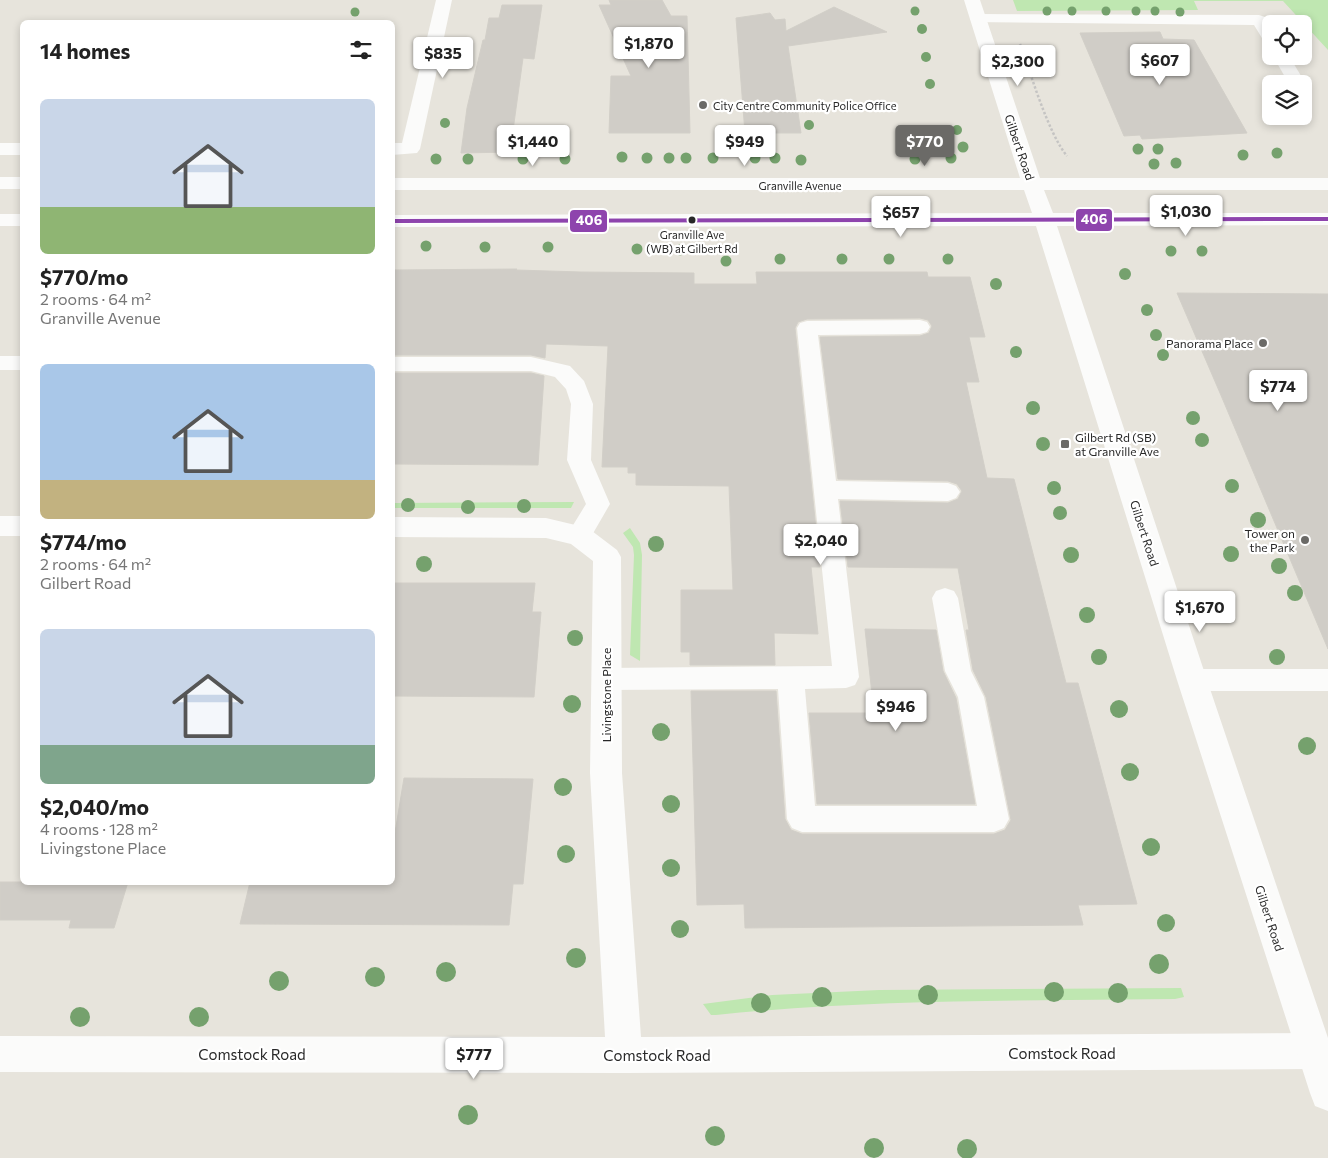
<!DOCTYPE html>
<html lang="en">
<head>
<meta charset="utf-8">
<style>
	:root { --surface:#fff; --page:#f2f2f2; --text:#222; --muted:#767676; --accent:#6b6a67 }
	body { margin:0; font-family:Commissioner,sans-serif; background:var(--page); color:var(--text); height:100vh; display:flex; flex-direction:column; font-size:19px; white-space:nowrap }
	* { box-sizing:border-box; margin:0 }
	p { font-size:16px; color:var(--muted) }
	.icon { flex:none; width:28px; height:28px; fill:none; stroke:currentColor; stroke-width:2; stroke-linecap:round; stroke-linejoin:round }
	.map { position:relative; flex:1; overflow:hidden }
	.details { position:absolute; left:20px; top:20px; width:375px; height:865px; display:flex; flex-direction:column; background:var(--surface); border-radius:8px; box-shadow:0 2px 8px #0003 }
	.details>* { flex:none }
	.controls { position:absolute; left:1262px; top:15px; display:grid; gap:10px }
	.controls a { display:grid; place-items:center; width:50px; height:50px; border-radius:8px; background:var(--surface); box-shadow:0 2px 8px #0003; font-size:25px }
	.price { position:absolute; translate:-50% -42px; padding:0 11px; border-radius:5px; background:#fff; color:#222; font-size:16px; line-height:32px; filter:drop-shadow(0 1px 2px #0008) }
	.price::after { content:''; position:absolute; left:50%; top:30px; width:15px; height:11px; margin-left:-8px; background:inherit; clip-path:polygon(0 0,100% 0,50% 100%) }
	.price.on { background:var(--accent); color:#fff }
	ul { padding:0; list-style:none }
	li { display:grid; align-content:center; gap:10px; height:265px; padding:0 20px }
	li span { display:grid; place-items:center; height:155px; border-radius:8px; color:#555 }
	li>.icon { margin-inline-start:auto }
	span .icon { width:90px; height:90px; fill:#fffc; stroke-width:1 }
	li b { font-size:21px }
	h2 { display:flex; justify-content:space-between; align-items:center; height:60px; padding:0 20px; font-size:21px }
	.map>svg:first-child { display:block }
	.green { fill:#bfe7b1 }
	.building { fill:#d0cdc7; stroke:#d2cfc8 }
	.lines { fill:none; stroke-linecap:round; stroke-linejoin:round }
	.path { stroke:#c5c4c3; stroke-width:2.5; stroke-dasharray:2.5 2; stroke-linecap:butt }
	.service { fill:#fbfbfa; fill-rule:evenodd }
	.minor { fill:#fbfbfa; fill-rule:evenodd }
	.secondary { fill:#fbfbfa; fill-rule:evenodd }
	.bus-1-casing { stroke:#fff; stroke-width:6 }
	.bus-1 { stroke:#8e44ad; stroke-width:4 }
	.tree { fill:#75a16d }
	.poi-dot { fill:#6b6a67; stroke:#fff; stroke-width:2 }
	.bus-dot { fill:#282828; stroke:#fff; stroke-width:2 }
	.labels { text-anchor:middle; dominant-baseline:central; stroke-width:4.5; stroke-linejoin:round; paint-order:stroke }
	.far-poi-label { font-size:11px; fill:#282828; stroke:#fff; text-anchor:start }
	.far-street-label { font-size:11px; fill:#282828; stroke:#fff }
	.bus-label { font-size:11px; fill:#282828; stroke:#fff }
	.street-label { font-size:12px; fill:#282828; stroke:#fff }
	.poi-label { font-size:12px; fill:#282828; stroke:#fff; text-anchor:end }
	.near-street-label { font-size:15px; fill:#282828; stroke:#fff }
	.line-badge { stroke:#fff; stroke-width:2 }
	.badge-label { font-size:14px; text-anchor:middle; font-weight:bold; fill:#fff }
</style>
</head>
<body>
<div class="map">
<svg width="1328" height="1158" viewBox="0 0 1328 1158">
	<rect width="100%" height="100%" fill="#e7e4dc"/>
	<g class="green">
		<path d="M1013,0H1328V50L1283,1H1194L1198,10L1017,11Z"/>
		<path d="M574,502L571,508H392L393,503Z"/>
		<path d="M630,528L640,543L642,555L640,661L630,655L634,555L633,547L623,533Z"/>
		<path d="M1181,988L1184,997L1175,999C1022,1001 868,999 716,1015H711L703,1004L772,995L879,990Z"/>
	</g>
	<g class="building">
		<path d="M609,0H662L671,16H687L690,133H609L611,76H631L599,5H611Z"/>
		<path d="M502,5H542L534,59L523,58L510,152L461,153L467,108L483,40H485L489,18H499Z"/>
		<path d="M834,7L887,32L788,46L801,133H745L736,18L770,13L775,20L785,19L786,31Z"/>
		<path d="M1160,32L1163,39L1194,40L1247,133L1142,139L1140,135L1124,136L1080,33Z"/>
		<path d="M517,269L516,270L581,272L694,273V284H757L756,272H927L928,277H970L985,337H969L979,382H966L987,478L1014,479L1066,683H1078L1137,904L1078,905L1083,925L745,928L744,904L697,905L691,691H776L785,819L791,830L802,834H994L1005,830L1011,820L986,697L973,670L966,630H969L958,568L848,567L840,501L948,503L958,499L962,491L957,484L948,481L838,479L820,337L920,336L929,333L932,326L928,320L920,318L807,319L798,322L795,328L820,567H811L818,634L774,633L775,665H690V652H681V590H733L729,486L636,485V473H628V467H602L608,346L546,344L545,358L531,355H392V270Z"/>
		<path d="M1177,293L1328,294V649L1220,393Z"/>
		<path d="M392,373H531L544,376L538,465L392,464Z"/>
		<path d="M392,583H535L532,612H541L534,697L392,696Z"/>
		<path d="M865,629L936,630L943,671L956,698L975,804H817L809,713H874Z"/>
		<path d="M404,778L533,779L523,884H513L509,925L240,924L250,882H392V851Z"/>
		<path d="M0,882H128L114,928H69L71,920H0Z"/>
	</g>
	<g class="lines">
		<path class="path" d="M1020,44C1031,74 1048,133 1067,156"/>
		<g class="service">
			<path d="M978,14L1259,15L1265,17L1271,27V45L1265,43L1254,25L972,22L970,19L972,16Z"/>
			<path d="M1273,56H1289L1306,84L1304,88V84H1289Z"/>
			<path d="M920,320L927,322L930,327L927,332L920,334L818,335L836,481L948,483L956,486L960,492L956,498L948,501L838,499L859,677L855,685L846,688L805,689L815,806H977L958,697L945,671L932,598L936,591L945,588L954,591L958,598L971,671L984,697L1009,819L1004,828L994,832H802L792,828L787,819L778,689L606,690L597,687L593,679L597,671L606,668L832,666L797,328L800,323L807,321Z"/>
			<rect x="0" y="356" width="22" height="14"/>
			<path d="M392,357H531L570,366L584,381L593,404L591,460L610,504L588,542L579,544L570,542L567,535L586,504L567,460L571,404L566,389L555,377L531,371H392Z"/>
			<path d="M1192,669H1328V691H1192L1183,688L1179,680L1183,672Z"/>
		</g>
		<g class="minor">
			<path d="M436,0H452L420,149L417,153L392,155V143H402Z"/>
			<rect x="0" y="143" width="22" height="12"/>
			<rect x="0" y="516" width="22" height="20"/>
			<path d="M392,517L546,518L588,528L617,550L621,557L622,773L641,1037L1314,1033L1327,1038V1064L1314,1069L624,1073L0,1072V1036L605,1037L590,773L593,561L571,544L546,538L392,537Z"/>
		</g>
		<g class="secondary">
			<path d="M964,0H980L1040,178H1328V190H1044L1053,213H1328V225L1057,226L1207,680L1328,1038V1111L1315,1106L1310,1093L1177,680L1036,226L392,227V215L1032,213L1024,190H392V178H1020Z"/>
			<rect x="0" y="177" width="22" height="12"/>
			<rect x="0" y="214" width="22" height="12"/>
		</g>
		<defs>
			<path id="bus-1" d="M392,221L1328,219"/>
		</defs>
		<use href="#bus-1" class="bus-1-casing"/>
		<use href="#bus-1" class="bus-1"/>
	</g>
	<g class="tree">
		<circle cx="915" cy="11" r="4.5"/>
		<circle cx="1047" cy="11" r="4.5"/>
		<circle cx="1072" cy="11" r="4.5"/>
		<circle cx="1106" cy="11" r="4.5"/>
		<circle cx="1136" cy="11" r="4.5"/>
		<circle cx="1155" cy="11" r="4.5"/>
		<circle cx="355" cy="12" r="4.5"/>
		<circle cx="1180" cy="12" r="4.5"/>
		<circle cx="922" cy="29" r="5"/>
		<circle cx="926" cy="57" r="5"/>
		<circle cx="930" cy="84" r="5"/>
		<circle cx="445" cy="123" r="5"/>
		<circle cx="809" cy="125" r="5"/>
		<circle cx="957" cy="130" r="5"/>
		<circle cx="963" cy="147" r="5.5"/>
		<circle cx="1138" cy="149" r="5.5"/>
		<circle cx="1158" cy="149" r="5.5"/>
		<circle cx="1277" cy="153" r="5.5"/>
		<circle cx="1243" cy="155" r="5.5"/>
		<circle cx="622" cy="157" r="5.5"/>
		<circle cx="647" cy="158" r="5.5"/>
		<circle cx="669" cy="158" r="5.5"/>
		<circle cx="686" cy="158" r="5.5"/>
		<circle cx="713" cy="158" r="5.5"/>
		<circle cx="755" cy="158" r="5.5"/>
		<circle cx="775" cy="158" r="5.5"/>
		<circle cx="951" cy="158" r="5.5"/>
		<circle cx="436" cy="159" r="5.5"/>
		<circle cx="468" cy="159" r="5.5"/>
		<circle cx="523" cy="159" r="5.5"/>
		<circle cx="565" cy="159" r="5.5"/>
		<circle cx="915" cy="159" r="5.5"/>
		<circle cx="801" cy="160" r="5.5"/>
		<circle cx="1176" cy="163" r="5.5"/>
		<circle cx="1154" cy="164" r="5.5"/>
		<circle cx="426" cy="246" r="5.5"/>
		<circle cx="485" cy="247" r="5.5"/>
		<circle cx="548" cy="247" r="5.5"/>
		<circle cx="637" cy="249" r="5.5"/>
		<circle cx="680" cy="250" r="5.5"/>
		<circle cx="1171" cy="251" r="5.5"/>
		<circle cx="1202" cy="251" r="5.5"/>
		<circle cx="780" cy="259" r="5.5"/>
		<circle cx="842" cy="259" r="5.5"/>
		<circle cx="889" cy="259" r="5.5"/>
		<circle cx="948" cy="259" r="5.5"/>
		<circle cx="726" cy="261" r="5.5"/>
		<circle cx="1125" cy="274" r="6"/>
		<circle cx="996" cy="284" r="6"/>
		<circle cx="1147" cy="310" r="6"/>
		<circle cx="1156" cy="335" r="6"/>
		<circle cx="1016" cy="352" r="6"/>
		<circle cx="1163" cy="355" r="6"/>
		<circle cx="1033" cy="408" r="7"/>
		<circle cx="1193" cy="418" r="7"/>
		<circle cx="1202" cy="440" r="7"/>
		<circle cx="1043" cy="444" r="7"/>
		<circle cx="1232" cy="486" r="7"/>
		<circle cx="1054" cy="488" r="7"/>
		<circle cx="408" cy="505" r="7"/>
		<circle cx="524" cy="506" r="7"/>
		<circle cx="468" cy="507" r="7"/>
		<circle cx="1060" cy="513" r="7"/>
		<circle cx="1258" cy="520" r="8"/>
		<circle cx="656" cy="544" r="8"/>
		<circle cx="1231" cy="554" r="8"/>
		<circle cx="1071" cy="555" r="8"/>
		<circle cx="424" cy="564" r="8"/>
		<circle cx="1279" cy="566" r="8"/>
		<circle cx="1295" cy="593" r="8"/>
		<circle cx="1087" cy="615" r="8"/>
		<circle cx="575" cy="638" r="8"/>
		<circle cx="1099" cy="657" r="8"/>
		<circle cx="1277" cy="657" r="8"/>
		<circle cx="572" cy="704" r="9"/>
		<circle cx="1119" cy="709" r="9"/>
		<circle cx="661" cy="732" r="9"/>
		<circle cx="1307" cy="746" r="9"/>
		<circle cx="1130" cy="772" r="9"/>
		<circle cx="563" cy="787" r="9"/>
		<circle cx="671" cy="804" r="9"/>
		<circle cx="1151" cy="847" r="9"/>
		<circle cx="566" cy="854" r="9"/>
		<circle cx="671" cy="868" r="9"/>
		<circle cx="1166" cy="923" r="9"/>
		<circle cx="680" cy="929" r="9"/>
		<circle cx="576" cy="958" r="10"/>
		<circle cx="1159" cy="964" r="10"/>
		<circle cx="446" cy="972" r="10"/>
		<circle cx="375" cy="977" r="10"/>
		<circle cx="279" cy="981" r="10"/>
		<circle cx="1054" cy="992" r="10"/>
		<circle cx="1118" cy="993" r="10"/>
		<circle cx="928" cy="995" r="10"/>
		<circle cx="822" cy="997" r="10"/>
		<circle cx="761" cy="1003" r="10"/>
		<circle cx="80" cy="1017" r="10"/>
		<circle cx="199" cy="1017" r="10"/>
		<circle cx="468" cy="1115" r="10"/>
		<circle cx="715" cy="1136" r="10"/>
		<circle cx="874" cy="1148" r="10"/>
		<circle cx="967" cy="1149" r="10"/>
	</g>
	<g class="poi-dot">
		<circle cx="703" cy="105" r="5"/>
		<circle cx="1263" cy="343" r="5"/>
		<rect x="1060" y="439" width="10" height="10" rx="2.5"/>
		<circle cx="1305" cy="540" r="5"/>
	</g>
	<circle class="bus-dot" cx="692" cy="220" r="4.5"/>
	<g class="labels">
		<g class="far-poi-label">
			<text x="713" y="105">City Centre Community Police Office</text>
		</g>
		<g class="far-street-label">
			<text x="800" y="185">Granville Avenue</text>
		</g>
		<g class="bus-label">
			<text x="692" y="234">Granville Ave<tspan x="692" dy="14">(WB) at Gilbert Rd</tspan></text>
		</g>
		<g class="street-label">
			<text transform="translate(1020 147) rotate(71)">Gilbert Road</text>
			<text transform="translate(1145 533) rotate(72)">Gilbert Road</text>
			<text transform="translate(606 695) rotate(-90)">Livingstone Place</text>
			<text transform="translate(1270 918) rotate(72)">Gilbert Road</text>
		</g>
		<g class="poi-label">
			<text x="1253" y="343">Panorama Place</text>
			<text x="1075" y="437" text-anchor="start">Gilbert Rd (SB)<tspan x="1075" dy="14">at Granville Ave</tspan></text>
			<text x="1295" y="533">Tower on<tspan x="1295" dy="14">the Park</tspan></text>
		</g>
		<g class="near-street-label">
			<text x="1062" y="1053">Comstock Road</text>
			<text x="252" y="1054">Comstock Road</text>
			<text x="657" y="1055">Comstock Road</text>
		</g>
	</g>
	<g class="line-badge">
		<rect x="1075" y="208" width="38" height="24" rx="5" fill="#8e44ad"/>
		<rect x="569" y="209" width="39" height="24" rx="5" fill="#8e44ad"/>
	</g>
	<g class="badge-label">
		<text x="1094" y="224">406</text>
		<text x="589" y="225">406</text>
	</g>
</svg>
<div class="controls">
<a><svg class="icon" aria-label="locate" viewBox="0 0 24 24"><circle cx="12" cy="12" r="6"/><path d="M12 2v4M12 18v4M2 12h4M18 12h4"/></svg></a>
<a><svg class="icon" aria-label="layers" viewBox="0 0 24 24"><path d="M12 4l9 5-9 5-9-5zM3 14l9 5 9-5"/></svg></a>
</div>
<b class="price" style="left:649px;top:69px">$1,870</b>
<b class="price" style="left:443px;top:79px">$835</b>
<b class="price" style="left:1160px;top:86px">$607</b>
<b class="price" style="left:1018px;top:87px">$2,300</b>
<b class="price" style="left:533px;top:167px">$1,440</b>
<b class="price" style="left:745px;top:167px">$949</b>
<b class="price on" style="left:925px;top:167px">$770</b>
<b class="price" style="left:1186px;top:237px">$1,030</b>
<b class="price" style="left:901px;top:238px">$657</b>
<b class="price" style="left:1278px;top:412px">$774</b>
<b class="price" style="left:821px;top:566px">$2,040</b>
<b class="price" style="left:1200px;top:633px">$1,670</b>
<b class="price" style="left:896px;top:732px">$946</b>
<b class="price" style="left:474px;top:1080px">$777</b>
<section class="details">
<h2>14 homes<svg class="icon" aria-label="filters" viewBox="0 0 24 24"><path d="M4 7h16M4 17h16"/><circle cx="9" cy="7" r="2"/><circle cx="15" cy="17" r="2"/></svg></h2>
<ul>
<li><span style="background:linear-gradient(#c9d6e8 70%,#8fb573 0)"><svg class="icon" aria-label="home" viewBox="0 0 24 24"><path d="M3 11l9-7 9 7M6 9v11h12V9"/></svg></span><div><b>$770/mo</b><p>2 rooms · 64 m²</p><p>Granville Avenue</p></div></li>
<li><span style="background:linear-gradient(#a9c7e8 75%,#c2b280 0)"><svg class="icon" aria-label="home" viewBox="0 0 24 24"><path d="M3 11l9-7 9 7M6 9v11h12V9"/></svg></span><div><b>$774/mo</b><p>2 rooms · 64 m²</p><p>Gilbert Road</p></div></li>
<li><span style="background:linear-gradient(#c9d6e8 75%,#7fa58c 0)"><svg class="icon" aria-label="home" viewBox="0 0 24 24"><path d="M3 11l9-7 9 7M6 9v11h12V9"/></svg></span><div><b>$2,040/mo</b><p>4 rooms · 128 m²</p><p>Livingstone Place</p></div></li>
</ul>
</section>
</div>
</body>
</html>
